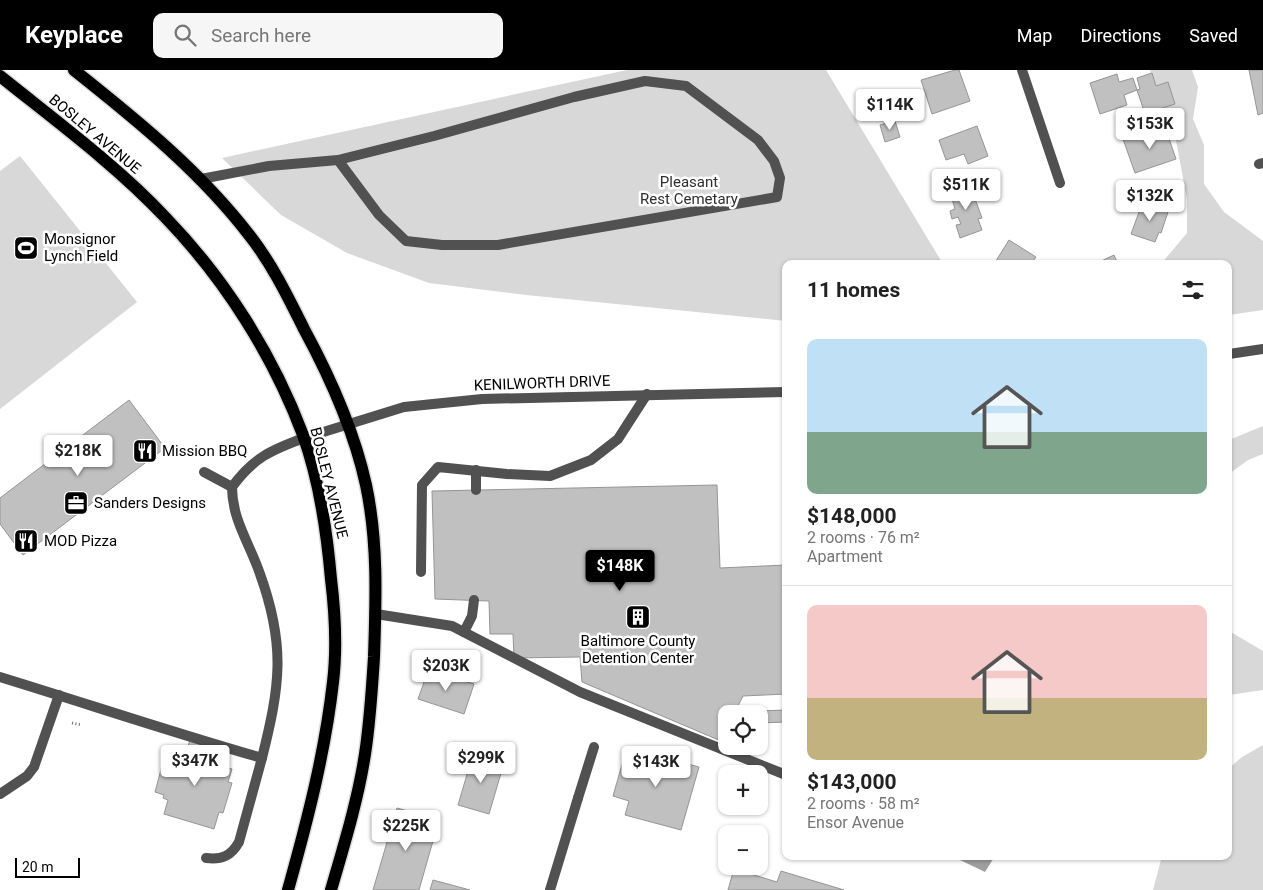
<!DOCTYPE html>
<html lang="en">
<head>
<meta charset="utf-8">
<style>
	:root { --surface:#fff; --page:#f6f6f6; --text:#222; --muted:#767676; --line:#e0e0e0; --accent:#000 }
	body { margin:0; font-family:Roboto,sans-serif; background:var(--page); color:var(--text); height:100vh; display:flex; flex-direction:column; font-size:19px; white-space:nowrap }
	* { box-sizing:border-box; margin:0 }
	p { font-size:16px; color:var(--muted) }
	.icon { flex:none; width:28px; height:28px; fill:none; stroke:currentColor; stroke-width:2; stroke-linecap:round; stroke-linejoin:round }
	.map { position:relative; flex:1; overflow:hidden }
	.details { position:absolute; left:782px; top:190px; width:450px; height:600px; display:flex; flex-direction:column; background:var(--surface); border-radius:10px; box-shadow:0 1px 4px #0004 }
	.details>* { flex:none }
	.buttons { position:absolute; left:718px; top:635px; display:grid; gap:10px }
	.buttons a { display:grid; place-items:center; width:50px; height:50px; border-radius:10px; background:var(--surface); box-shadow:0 1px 4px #0004; font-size:25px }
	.scale { position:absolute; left:15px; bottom:12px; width:65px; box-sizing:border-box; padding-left:5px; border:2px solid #000; border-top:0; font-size:14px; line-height:18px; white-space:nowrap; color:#000; -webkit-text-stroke:4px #fff; paint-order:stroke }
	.price { position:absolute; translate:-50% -42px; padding:0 11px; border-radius:5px; background:#fff; color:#222; font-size:16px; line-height:32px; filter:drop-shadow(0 1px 2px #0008) }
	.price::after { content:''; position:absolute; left:50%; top:30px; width:15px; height:11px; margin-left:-8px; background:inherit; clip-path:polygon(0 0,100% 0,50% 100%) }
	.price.on { background:var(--accent); color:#fff }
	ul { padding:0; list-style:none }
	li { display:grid; align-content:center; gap:10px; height:265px; padding:0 25px }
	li+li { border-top:1px solid var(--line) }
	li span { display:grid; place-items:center; height:155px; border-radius:10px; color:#555 }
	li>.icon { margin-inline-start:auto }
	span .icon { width:90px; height:90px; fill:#fffc; stroke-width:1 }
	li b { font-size:21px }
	h2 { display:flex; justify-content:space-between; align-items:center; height:60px; padding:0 25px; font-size:21px }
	header { display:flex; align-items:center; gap:30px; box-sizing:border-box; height:70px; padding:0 25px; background:var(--accent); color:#fff }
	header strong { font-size:24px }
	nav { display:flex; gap:28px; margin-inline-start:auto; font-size:18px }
	.search { width:350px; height:45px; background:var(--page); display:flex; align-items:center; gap:12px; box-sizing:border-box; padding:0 18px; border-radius:10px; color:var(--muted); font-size:19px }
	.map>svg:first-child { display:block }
	.green { fill:#d8d8d8 }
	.water { fill:#9f9f9f }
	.building { fill:#c0c0c0; stroke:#959595 }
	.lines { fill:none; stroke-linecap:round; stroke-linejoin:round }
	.primary-casing { stroke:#dbdbdb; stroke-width:15 }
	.path { stroke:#737373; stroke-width:3; stroke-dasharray:1 2.5; stroke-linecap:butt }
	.service { stroke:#515151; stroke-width:10 }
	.minor { stroke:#515151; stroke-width:10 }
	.tertiary { stroke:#515151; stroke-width:10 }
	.primary { stroke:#000; stroke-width:12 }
	.labels { text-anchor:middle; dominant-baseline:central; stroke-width:5; stroke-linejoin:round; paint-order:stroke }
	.street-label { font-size:15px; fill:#000; stroke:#fff }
	.park-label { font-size:15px; fill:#2f2f2f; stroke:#fff }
	.poi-label { font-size:15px; fill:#000; stroke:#fff; text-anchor:start }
</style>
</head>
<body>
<header>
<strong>Keyplace</strong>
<div class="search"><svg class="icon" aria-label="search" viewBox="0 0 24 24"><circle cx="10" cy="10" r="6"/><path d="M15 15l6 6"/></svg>Search here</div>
<nav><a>Map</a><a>Directions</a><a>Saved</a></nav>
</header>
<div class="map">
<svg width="1263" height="820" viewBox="0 0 1263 820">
	<rect width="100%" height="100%" fill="#fff"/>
	<g class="green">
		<path d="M627,0H826L943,194H786V251L526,225L429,213L347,183L281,145L222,88Z"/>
		<path d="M1150,0H1192L1198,17L1193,49L1204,75V114L1224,142L1263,171V240L1229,245V194H1161L1187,163V129L1174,60Z"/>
		<path d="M20,86L137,232L0,339V101Z"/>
		<path d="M1263,356V384L1248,390L1229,404V370Z"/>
		<path d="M1229,561L1263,581V620L1229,625Z"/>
		<path d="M1263,675V820H1153L1162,786H1229V698L1242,687Z"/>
	</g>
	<path class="water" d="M956,786H995L985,802L960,790Z"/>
	<g class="building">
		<path d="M955,0H959L970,31L932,44L921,10Z"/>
		<path d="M1249,0H1263V43L1258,45Z"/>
		<path d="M1152,3L1156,16L1168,12L1175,34L1147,43L1150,50L1141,53L1139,46L1145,44L1137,20L1140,19L1137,8Z"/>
		<path d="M1117,4L1119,12L1133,8L1137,20L1124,25L1127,35L1100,44L1090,13Z"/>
		<path d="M882,29L885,37L874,41L871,32Z"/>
		<path d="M895,51L900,67L885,72L880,55Z"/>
		<path d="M977,56L988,86L968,94L964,84L946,90L939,70Z"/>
		<path d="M1165,57L1176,89L1135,103L1123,69Z"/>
		<path d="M970,115L982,148L978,149L982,160L960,168L956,155L961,154L958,147L952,149L950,141L955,139L950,122Z"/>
		<path d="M1142,134L1156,139L1158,135L1169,139L1161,163L1159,162L1155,172L1131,164Z"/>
		<path d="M1009,170L1036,187L1031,194H994Z"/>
		<path d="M1114,185L1118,194H1095Z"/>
		<path d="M129,330L165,378L23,485L0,454V428Z"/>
		<path d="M717,415L720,498L786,495V624L743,626L734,644H726V661L721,671L582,612L580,587L514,588L513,564H490L489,531L435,529L432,421Z"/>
		<path d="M428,601L474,614L464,644L418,629Z"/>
		<path d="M786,640V652L759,653V644H756V641Z"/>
		<path d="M190,670L211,676L207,692L232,699L228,712L232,713L223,743L219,742L214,759L164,744L168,730L163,728L164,725L155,722L163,692L173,695L177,683L185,685Z"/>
		<path d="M627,677L699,697L681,760L625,745L629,731L613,726Z"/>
		<path d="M473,684L504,693L489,744L458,735Z"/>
		<path d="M397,738L439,750L419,820H373Z"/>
		<path d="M734,799L777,812L781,801L844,820H728Z"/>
		<path d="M433,810L470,820H430Z"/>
	</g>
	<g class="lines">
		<defs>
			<g id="primary">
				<path d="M74,0C137,50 201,102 250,166C272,194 288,227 304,259C330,307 354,360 366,415C378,471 376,529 374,587C372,619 370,652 365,684C358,730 344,775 331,820"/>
				<path d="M0,6C56,51 116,95 165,147C225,209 273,285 303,365C319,409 327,463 331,509C335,542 337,579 333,612C325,683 307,752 288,820"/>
			</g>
		</defs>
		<use href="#primary" class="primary-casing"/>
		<path class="path" d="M72,653L82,655"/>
		<g class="service">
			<path d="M1259,94L1263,93"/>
			<path d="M201,109L269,96L338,90L434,66L574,27L645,11L686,16L758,70L774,91L780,108L777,127L498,175H442L406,171L379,145L338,90"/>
			<path d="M476,400V420"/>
			<path d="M204,402L232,417"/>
			<path d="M421,502L422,415L438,397L507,404L550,406L591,390L618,369L647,324"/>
			<path d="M376,544L452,556L580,622L786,705"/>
			<path d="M464,562L472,546L474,530"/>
			<path d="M0,607C88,634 174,663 262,688L239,772C231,786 222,790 206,788"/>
			<path d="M262,688C280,616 286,576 260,504C250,474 232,450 232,417C253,388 271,380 304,368"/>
			<path d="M0,724L27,706L34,697L59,625"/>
			<path d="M578,728L594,677"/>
		</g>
		<g class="minor">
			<path d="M1022,0L1060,113"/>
			<path d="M550,820L578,728"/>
		</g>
		<g class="tertiary">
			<path d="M1229,284L1263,279"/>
			<path d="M304,368L404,337L482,329L786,322"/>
		</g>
		<use href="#primary" class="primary"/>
	</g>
	<defs>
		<symbol id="stadium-square" viewBox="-11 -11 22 22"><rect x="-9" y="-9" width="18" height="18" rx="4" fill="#000" stroke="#fff"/><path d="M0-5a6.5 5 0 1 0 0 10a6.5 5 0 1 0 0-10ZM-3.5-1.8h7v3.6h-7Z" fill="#fff"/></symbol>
		<symbol id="restaurant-square" viewBox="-11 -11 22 22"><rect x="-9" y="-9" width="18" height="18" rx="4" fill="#000" stroke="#fff"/><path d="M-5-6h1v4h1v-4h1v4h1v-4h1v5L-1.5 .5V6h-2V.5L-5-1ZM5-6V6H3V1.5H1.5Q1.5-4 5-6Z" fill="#fff"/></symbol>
		<symbol id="office-square" viewBox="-11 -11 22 22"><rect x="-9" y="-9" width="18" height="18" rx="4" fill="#000" stroke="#fff"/><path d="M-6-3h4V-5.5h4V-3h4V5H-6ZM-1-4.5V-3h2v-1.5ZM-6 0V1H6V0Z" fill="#fff"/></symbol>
		<symbol id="building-square" viewBox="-11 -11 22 22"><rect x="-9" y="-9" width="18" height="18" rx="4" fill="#000" stroke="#fff"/><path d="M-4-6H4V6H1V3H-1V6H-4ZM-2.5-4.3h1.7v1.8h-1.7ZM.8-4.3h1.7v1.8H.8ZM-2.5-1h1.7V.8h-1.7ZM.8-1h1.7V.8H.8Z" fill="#fff"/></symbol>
	</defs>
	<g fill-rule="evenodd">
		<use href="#stadium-square" x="12" y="164" width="28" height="28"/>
		<use href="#restaurant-square" x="131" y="367" width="28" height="28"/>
		<use href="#office-square" x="62" y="419" width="28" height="28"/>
		<use href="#restaurant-square" x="12" y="457" width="28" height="28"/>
		<use href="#building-square" x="624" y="533" width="28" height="28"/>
	</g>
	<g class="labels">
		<g class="street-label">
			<text transform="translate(95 64) rotate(40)">BOSLEY AVENUE</text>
			<text transform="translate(542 313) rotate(-2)">KENILWORTH DRIVE</text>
			<text transform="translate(329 413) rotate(76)">BOSLEY AVENUE</text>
		</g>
		<g class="park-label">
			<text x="689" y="112">Pleasant<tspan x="689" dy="17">Rest Cemetary</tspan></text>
		</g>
		<g class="poi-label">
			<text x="44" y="169">Monsignor<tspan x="44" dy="17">Lynch Field</tspan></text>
			<text x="162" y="381">Mission BBQ</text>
			<text x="94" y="433">Sanders Designs</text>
			<text x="44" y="471">MOD Pizza</text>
			<text x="638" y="571" text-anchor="middle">Baltimore County<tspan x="638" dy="17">Detention Center</tspan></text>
		</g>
	</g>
</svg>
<div class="buttons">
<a><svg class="icon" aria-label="locate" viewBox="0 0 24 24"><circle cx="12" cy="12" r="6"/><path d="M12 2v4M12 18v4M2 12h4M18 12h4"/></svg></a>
<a>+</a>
<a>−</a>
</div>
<div class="scale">20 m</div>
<b class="price" style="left:890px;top:61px">$114K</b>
<b class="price" style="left:1150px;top:80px">$153K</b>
<b class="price" style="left:966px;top:141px">$511K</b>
<b class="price" style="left:1150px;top:152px">$132K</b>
<b class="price" style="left:78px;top:407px">$218K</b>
<b class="price on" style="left:620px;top:522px">$148K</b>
<b class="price" style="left:446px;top:622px">$203K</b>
<b class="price" style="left:481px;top:714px">$299K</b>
<b class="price" style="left:195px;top:717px">$347K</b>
<b class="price" style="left:656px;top:718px">$143K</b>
<b class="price" style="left:406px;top:782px">$225K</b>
<section class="details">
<h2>11 homes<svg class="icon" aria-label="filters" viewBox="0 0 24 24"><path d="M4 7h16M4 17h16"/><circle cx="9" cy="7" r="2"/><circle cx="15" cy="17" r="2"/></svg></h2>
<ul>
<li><span style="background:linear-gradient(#bfe0f5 60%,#7fa58c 0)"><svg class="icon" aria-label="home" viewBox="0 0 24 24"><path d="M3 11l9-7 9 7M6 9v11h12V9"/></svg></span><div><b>$148,000</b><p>2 rooms · 76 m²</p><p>Apartment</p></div></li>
<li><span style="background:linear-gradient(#f6c9c9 60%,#c2b280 0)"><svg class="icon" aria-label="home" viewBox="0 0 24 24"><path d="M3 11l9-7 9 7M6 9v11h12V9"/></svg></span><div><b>$143,000</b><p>2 rooms · 58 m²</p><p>Ensor Avenue</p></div></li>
</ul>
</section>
</div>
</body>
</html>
